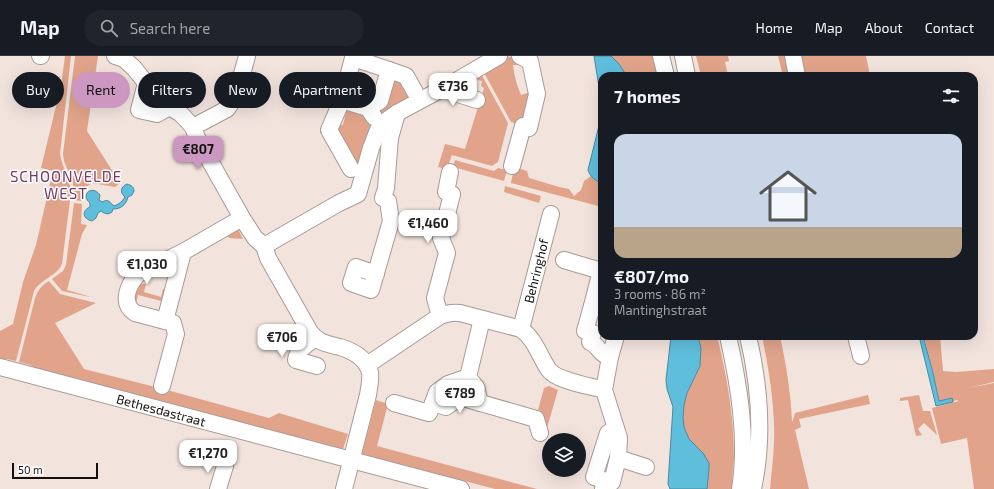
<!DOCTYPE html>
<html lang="en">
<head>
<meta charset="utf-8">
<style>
	:root { --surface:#171b24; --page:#20242c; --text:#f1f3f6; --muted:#9ea1a6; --line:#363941; --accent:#cc97c0 }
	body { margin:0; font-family:"Exo 2",sans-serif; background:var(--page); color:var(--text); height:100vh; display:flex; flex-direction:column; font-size:15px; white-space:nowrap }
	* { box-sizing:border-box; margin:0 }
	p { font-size:13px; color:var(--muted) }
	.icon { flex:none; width:22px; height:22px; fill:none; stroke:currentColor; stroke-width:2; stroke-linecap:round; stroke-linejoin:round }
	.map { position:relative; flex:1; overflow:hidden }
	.details { position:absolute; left:598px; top:16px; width:380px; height:268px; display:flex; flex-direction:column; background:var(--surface); border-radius:12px; box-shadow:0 4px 16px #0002 }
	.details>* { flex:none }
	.guide { position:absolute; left:12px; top:16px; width:380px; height:36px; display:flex; gap:8px }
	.buttons { position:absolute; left:542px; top:377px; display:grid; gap:8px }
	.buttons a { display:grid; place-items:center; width:44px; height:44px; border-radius:50%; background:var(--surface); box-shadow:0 4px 16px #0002; font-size:20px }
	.scale { position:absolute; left:12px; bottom:10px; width:86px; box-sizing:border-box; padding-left:4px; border:2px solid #140f0d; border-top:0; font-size:11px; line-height:14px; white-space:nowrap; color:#140f0d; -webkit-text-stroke:3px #fff; paint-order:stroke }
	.price { position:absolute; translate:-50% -34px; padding:0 9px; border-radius:8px; background:#fff; color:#222; font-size:13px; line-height:26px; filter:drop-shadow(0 1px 2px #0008) }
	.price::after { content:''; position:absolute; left:50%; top:24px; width:12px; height:9px; margin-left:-6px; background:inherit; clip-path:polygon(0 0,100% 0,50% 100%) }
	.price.current { background:var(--accent); color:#111 }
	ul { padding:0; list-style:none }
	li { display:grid; align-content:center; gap:8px; height:212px; padding:0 16px }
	li span { display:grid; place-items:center; height:124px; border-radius:12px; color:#555 }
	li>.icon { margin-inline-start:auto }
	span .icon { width:72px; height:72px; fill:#fffc; stroke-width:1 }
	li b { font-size:17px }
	h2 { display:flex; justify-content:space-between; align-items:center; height:48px; padding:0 16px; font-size:17px }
	.pill { padding:0 14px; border-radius:18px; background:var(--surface); box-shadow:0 4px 16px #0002; font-size:14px; line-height:36px }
	.pill.current { background:var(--accent); color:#111 }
	header { display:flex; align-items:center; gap:24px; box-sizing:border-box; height:56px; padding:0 20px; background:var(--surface); border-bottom:1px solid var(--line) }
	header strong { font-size:19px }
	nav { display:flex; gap:22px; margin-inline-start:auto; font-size:14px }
	.search { width:280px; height:36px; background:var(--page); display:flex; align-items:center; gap:10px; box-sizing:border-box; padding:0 14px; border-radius:22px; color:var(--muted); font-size:15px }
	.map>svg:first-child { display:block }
	.green { fill:#e1a48b }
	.water { fill:#60bedd; stroke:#498a9f }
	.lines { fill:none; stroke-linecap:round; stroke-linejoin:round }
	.minor-casing { stroke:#a79a94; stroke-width:18 }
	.minor { stroke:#fff; stroke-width:16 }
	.labels { text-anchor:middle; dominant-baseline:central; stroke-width:3; stroke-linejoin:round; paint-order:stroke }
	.street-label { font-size:13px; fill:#140f0d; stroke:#fff }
	.quarter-label { font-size:15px; letter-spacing:1px; fill:#763a63; stroke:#fff }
</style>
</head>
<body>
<header>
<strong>Map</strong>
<div class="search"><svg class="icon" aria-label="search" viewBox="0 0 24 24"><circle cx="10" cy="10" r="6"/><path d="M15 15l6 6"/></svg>Search here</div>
<nav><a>Home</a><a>Map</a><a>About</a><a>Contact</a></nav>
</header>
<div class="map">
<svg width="994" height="433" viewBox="0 0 994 433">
	<rect width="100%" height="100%" fill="#f2e3dd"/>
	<g class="green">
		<path d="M65,0H71L60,98C62,111 70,122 71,136L62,208C57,220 42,222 34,235L16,305L7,303H0V275L13,268L23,226L36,189L53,115L41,112L61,30Z"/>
		<path d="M75,0H98L87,75L120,127L115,131L92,127L83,133L82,145L74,144L73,127L64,105L63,98Z"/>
		<path d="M506,0L511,1L521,5V9H513C514,20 517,29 521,39L530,36L525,63L519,68L511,66L482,13Z"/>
		<path d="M611,0H653L658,20H627L619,8Z"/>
		<path d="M696,0H728L729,5L725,6L728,20H701Z"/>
		<path d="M778,0H785L789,20H783Z"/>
		<path d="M798,0H866L870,20H802Z"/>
		<path d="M480,16L508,67L498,106L492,110L452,99L447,113L438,111L445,88L465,93L484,32L481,30L482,25L477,24L475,28H467L463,34L458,29Z"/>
		<path d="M397,23L413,41L381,60L376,53L392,25Z"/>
		<path d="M347,52L364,56L373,68L363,109L357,110L337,71V68L343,69Z"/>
		<path d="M455,104L494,115L498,112L507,114L504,125L453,111Z"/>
		<path d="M514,111L527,115L529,122L559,131L569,133L574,140L581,134L584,125L591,120L596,125L602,128V151L511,127Z"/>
		<path d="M505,130L541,140L539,147L504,136Z"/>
		<path d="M74,147L82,148L81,168L87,169L82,178L67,234L88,240L90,241L62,235L52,223L63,215L66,209Z"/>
		<path d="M238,173L243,183L229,182L226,177Z"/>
		<path d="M49,225L60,238L96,247L55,267L84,313L167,334L269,362L279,357L348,378L343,393L48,315L44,317L30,309L19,306L35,242C38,234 42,229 49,225Z"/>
		<path d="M140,228H146L144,236L161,241L163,233L166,234L165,246L138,239L136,248L132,241L138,230Z"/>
		<path d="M698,280H717C727,320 734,361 734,402C733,412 732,423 732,433H707L709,413V407L689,383L684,371L683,360L684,349L687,337L700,310L701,293Z"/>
		<path d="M762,280H780C786,308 791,337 792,366L793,364L795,357L868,339L870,348L799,363L801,371L795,374L809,433H770C772,412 775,390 774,368C773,339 768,309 762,280Z"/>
		<path d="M924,280H940L943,315L956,316L994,313V326L968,332L994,327V433H974L967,382L941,388L932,352L959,345L956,344L953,346L952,342L939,345L937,334Z"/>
		<path d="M549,330L558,334L547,372L540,359L541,355L538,354L544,332Z"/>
		<path d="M919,339L923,355H930L937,379L924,367L918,373L922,379L916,380L908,344L900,345V342Z"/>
		<path d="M376,344L388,348L377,390L537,433H495L362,398Z"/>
	</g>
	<g class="water">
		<path d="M594,0H611L619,8L627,20H602V50Z"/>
		<path d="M602,57V128C595,124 591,122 588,114Z"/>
		<path d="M127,128C131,129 134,131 134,135L132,139L128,141C126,149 121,153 113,153L112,156L108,158L104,157L101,155L98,157L96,162L92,165C83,163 81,155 90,151V147C80,139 92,128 100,139L99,144L102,146C109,142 110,147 114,150C119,148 122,146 125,141C120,137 120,131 127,128Z"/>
		<path d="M671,280H698L701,293L700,310L687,337L684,349L683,361L684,371L689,383L703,397L709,407V413L707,433H670L668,428L673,351L667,333L666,324Z"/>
		<path d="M919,280H923L933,317L939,345L952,342L953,346L936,350Z"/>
	</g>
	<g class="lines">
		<defs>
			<g id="minor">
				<path d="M40,0H41"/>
				<path d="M115,0L124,3L134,12L146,27"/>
				<path d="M661,0L666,20"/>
				<path d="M683,0L687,20"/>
				<path d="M793,0L797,20"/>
				<path d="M146,27L171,32L169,51L157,58L139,54Z"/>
				<path d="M451,28L458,38L477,44"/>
				<path d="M342,44L353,2L389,14"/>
				<path d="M169,51L180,57L193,71L197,82L242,162L255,182L264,190L268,202L310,276C318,287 328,288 340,291C353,295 367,303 370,317C371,324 369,332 368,339L344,433"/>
				<path d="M374,61L368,52L380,45L389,14L406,20L415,36"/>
				<path d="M193,71L227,53L231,47L236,28L242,18L247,0"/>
				<path d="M512,110L523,70L529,72L537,38L530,5L520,0"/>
				<path d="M351,113L329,74L342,44L368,52"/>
				<path d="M264,190L339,147L358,138L371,92L380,69L397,57L451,28L499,0"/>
				<path d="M564,204L601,215L592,250L602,253"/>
				<path d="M376,218L356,211L351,227L371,234L391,165L388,145L383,142L386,132L390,82L397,57"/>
				<path d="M592,250L585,275L593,277L590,286C600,290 598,298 610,301"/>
				<path d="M440,260L435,242L447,197L441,182L452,138L446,136L450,116"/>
				<path d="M165,265L135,257C120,247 128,229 138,218L183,196"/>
				<path d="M521,273L551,158"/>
				<path d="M728,280C739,329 748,383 740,433"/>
				<path d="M748,280C760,331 764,382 753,433"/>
				<path d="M856,280L861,300"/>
				<path d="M315,282C307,288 297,294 296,304L317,310"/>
				<path d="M367,309L440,260C447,257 453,256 460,257L521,273C536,284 539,300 549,314C557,325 591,330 604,334"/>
				<path d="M0,311L461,433"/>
				<path d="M162,330L176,278L173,267L165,265L183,196L242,162"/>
				<path d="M394,347L429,357L433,347L446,351L460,341L536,363L540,377"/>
				<path d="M433,347L437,336L448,328L468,321"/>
				<path d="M480,347L476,331L468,321L482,263"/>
				<path d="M618,402L646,411"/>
				<path d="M606,425L594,421L608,377L616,373"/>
				<path d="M218,433L225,410"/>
				<path d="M603,433L606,425L612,426L618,402L619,382L604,334L610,301L616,280"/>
			</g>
		</defs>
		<use href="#minor" class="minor-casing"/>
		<use href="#minor" class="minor"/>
	</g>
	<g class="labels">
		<g class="street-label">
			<text transform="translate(536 215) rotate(-76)">Behringhof</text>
			<text transform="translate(161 354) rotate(15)">Bethesdastraat</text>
		</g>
		<g class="quarter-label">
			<text x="66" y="120">SCHOONVELDE<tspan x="66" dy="17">WEST</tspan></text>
		</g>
	</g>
</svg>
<div class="buttons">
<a><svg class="icon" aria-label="layers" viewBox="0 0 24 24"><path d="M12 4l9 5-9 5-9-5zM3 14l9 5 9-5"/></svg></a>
</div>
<div class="scale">50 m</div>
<b class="price" style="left:453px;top:51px">€736</b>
<b class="price current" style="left:198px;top:114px">€807</b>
<b class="price" style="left:428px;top:188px">€1,460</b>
<b class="price" style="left:147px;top:229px">€1,030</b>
<b class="price" style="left:282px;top:302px">€706</b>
<b class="price" style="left:460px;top:358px">€789</b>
<b class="price" style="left:208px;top:418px">€1,270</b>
<div class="guide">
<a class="pill">Buy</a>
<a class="pill current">Rent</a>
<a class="pill">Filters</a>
<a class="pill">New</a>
<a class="pill">Apartment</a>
</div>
<section class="details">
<h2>7 homes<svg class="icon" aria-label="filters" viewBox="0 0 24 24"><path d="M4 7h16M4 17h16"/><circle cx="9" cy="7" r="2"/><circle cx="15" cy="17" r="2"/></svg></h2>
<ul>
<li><span style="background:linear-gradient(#c9d6e8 75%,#b9a48a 0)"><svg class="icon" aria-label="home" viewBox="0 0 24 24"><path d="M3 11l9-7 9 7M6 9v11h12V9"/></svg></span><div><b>€807/mo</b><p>3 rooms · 86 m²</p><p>Mantinghstraat</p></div></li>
</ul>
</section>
</div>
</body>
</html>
